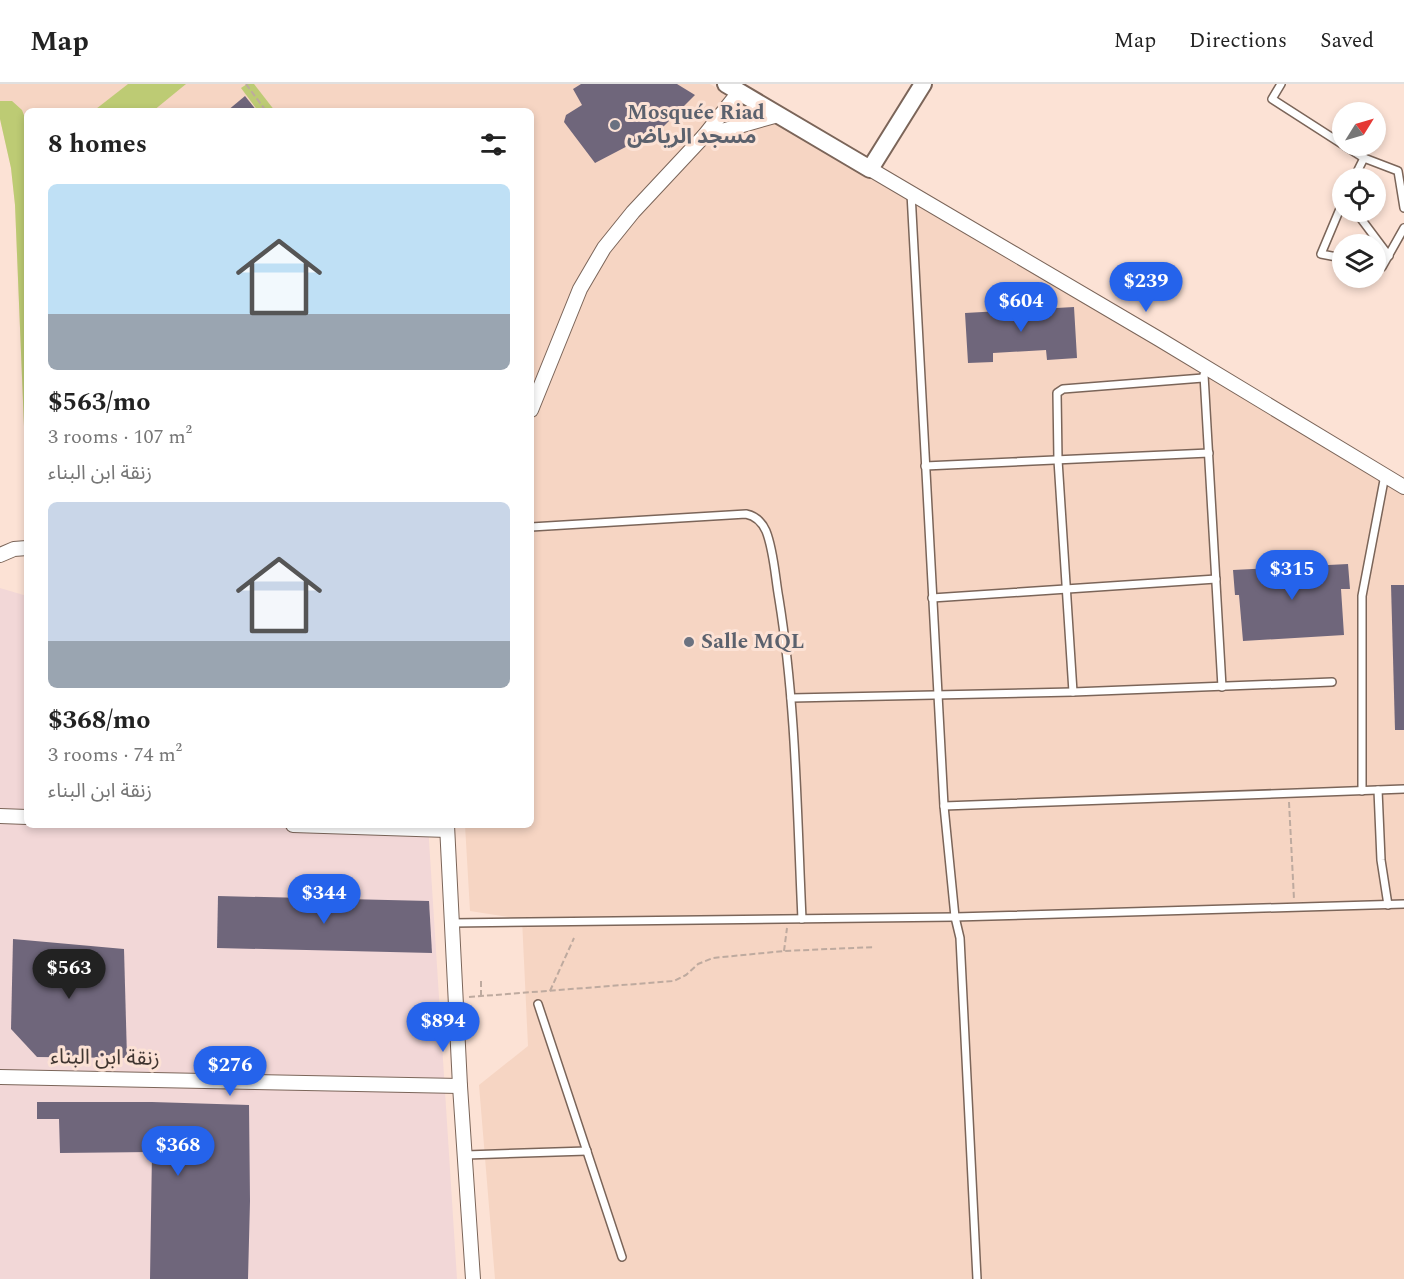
<!DOCTYPE html>
<html lang="en">
<head>
<meta charset="utf-8">
<style>
	:root { --surface:#fff; --page:#f2f2f2; --text:#222; --muted:#767676; --line:#e0e0e0; --accent:#2563eb }
	body { margin:0; font-family:Spectral,"Noto Sans Arabic",serif; background:var(--page); color:var(--text); height:100vh; display:flex; flex-direction:column; font-size:22px; white-space:nowrap }
	* { box-sizing:border-box; margin:0 }
	p { font-size:20px; color:var(--muted) }
	.icon { flex:none; width:33px; height:33px; fill:none; stroke:currentColor; stroke-width:2; stroke-linecap:round; stroke-linejoin:round }
	.map { position:relative; flex:1; overflow:hidden }
	.details { position:absolute; left:24px; top:24px; width:510px; height:720px; display:flex; flex-direction:column; background:var(--surface); border-radius:9px; box-shadow:0 3px 9px #0003 }
	.details>* { flex:none }
	.needle { width:39px; rotate:53deg }
	.buttons { position:absolute; left:1332px; top:18px; display:grid; gap:12px }
	.buttons a { display:grid; place-items:center; width:54px; height:54px; border-radius:50%; background:var(--surface); box-shadow:0 3px 9px #0003; font-size:30px }
	.price { position:absolute; translate:-50% -51px; padding:0 14px; border-radius:21px; background:var(--accent); color:#fff; font-size:20px; line-height:39px; filter:drop-shadow(0 2px 3px #0008) }
	.price::after { content:''; position:absolute; left:50%; top:36px; width:18px; height:14px; margin-left:-9px; background:inherit; clip-path:polygon(0 0,100% 0,50% 100%) }
	.price.on { background:#222; color:#fff }
	ul { padding:0; list-style:none }
	li { display:grid; align-content:center; gap:12px; height:318px; padding:0 24px }
	li span { display:grid; place-items:center; height:186px; border-radius:9px; color:#555 }
	li>.icon { margin-inline-start:auto }
	span .icon { width:108px; height:108px; fill:#fffc; stroke-width:1 }
	li b { font-size:26px }
	h2 { display:flex; justify-content:space-between; align-items:center; height:72px; padding:0 24px; font-size:26px }
	header { display:flex; align-items:center; gap:36px; box-sizing:border-box; height:84px; padding:0 30px; background:var(--surface); border-bottom:2px solid var(--line) }
	header strong { font-size:28px }
	nav { display:flex; gap:33px; margin-inline-start:auto; font-size:21px }
	.map>svg:first-child { display:block }
	.industrial { fill:#f2d7d7 }
	.built { fill:#f6d5c3 }
	.green { fill:#bdcb74 }
	.building { fill:#6f667b }
	.lines { fill:none; stroke-linecap:round; stroke-linejoin:round }
	.service-casing { stroke:#7b6559; stroke-width:10 }
	.minor-casing { stroke:#7b6559; stroke-width:16 }
	.tertiary-casing { stroke:#7b6559; stroke-width:20 }
	.path { stroke:#beaa9f; stroke-width:2; stroke-dasharray:6 3; stroke-linecap:butt }
	.service { stroke:#fff; stroke-width:7 }
	.minor { stroke:#fff; stroke-width:14 }
	.tertiary { stroke:#fff; stroke-width:16 }
	.worship-dot { fill:#6b7280; stroke:#fce2d5; stroke-width:2 }
	.labels { text-anchor:middle; dominant-baseline:central; stroke-width:6; stroke-linejoin:round; paint-order:stroke }
	.worship-label { font-size:21px; font-weight:bold; fill:#5b616d; stroke:#fce2d5; text-anchor:start }
	.street-label { font-size:21px; fill:#403631; stroke:#fce2d5 }
</style>
</head>
<body>
<header>
<strong>Map</strong>
<nav><a>Map</a><a>Directions</a><a>Saved</a></nav>
</header>
<div class="map">
<svg width="1404" height="1195" viewBox="0 0 1404 1195">
	<rect width="100%" height="100%" fill="#fce2d5"/>
	<path class="industrial" d="M0,504L27,512V741H428L457,1195H0Z"/>
	<path class="built" d="M0,0H710L843,79L1404,404V1195H495L479,1001L528,962L522,835L470,827L465,741H531V27H27V416L15,121L11,84L0,35Z"/>
	<g class="green">
		<path d="M128,0H186L153,27H98L96,25Z"/>
		<path d="M247,0H254L275,27H258L241,4Z"/>
		<path d="M0,17H12L22,26L27,39V416L15,121L11,84L0,35Z"/>
	</g>
	<g class="building">
		<path d="M581,0H677L695,11L662,44L595,79L564,38L566,31L582,21L573,5Z"/>
		<path d="M245,12L257,27H227Z"/>
		<path d="M1074,223L1077,274L1047,276L1046,266L993,269V278L968,279L965,229Z"/>
		<path d="M1348,480L1350,505H1341L1344,551L1243,557L1239,511H1235L1233,486Z"/>
		<path d="M1391,501H1404V646H1395Z"/>
		<path d="M218,812L429,817L432,869L217,864Z"/>
		<path d="M13,855L124,865L127,974L37,973L11,945Z"/>
		<path d="M37,1018H152L249,1021L250,1117L248,1195H150L152,1068L60,1069L59,1035H37Z"/>
	</g>
	<g class="lines">
		<defs>
			<g id="service">
				<path d="M1281,0L1272,15L1342,60"/>
				<path d="M1345,62L1364,74L1398,87L1404,124"/>
				<path d="M1354,94L1364,74"/>
				<path d="M911,109L944,722L955,833L960,854L977,1195"/>
				<path d="M1342,120L1321,170L1342,174"/>
				<path d="M1356,128L1389,172"/>
				<path d="M1376,182L1382,183L1404,144"/>
				<path d="M1204,291L1222,603"/>
				<path d="M925,382L1209,369"/>
				<path d="M531,443L746,430C756,432 762,438 766,447C774,467 775,493 779,515C796,620 797,728 802,835"/>
				<path d="M932,514L1216,495"/>
				<path d="M1073,608L1058,376L1057,309L1063,305L1203,294"/>
				<path d="M791,614L1073,608L1332,598"/>
				<path d="M1378,706L1381,776L1388,821"/>
				<path d="M1362,707V512L1385,391"/>
				<path d="M944,722L1404,705"/>
				<path d="M452,839L955,833L1404,820"/>
				<path d="M538,920L622,1173"/>
				<path d="M466,1071L587,1067"/>
			</g>
			<g id="minor">
				<path d="M704,52L778,31"/>
				<path d="M870,85L1159,255L1404,403"/>
				<path d="M531,326L580,205L604,164L633,128L704,52L739,8"/>
				<path d="M0,471L14,465L27,464"/>
				<path d="M0,732L27,733"/>
				<path d="M293,741L447,746"/>
				<path d="M447,741L460,1002L473,1195"/>
				<path d="M0,993L460,1002"/>
			</g>
			<path id="tertiary" d="M726,0L870,85L923,0"/>
		</defs>
		<use href="#service" class="service-casing"/>
		<use href="#minor" class="minor-casing"/>
		<use href="#tertiary" class="tertiary-casing"/>
		<g class="path">
			<path d="M246,0L266,27"/>
			<path d="M1289,718L1294,815"/>
			<path d="M784,867L787,844"/>
			<path d="M481,897V912"/>
			<path d="M550,907L574,854"/>
			<path d="M469,913L674,897L686,891L698,880L713,874L784,867L875,863"/>
		</g>
		<use href="#service" class="service"/>
		<use href="#minor" class="minor"/>
		<use href="#tertiary" class="tertiary"/>
	</g>
	<g class="worship-dot">
		<circle cx="615" cy="41" r="6"/>
		<circle cx="689" cy="558" r="6"/>
	</g>
	<g class="labels">
		<g class="worship-label">
			<text x="627" y="29">Mosquée Riad<tspan x="627" dy="24">مسجد الرياض</tspan></text>
			<text x="701" y="558">Salle MQL</text>
		</g>
		<g class="street-label">
			<text transform="translate(105 974) rotate(1)">زنقة ابن البناء</text>
		</g>
	</g>
</svg>
<div class="buttons">
<a><svg class="needle" viewBox="-14 -14 28 28"><path d="M0-13l5 13h-10z" fill="#e53935"/><path d="M0 13l5-13h-10z" fill="#767676"/></svg></a>
<a><svg class="icon" aria-label="locate" viewBox="0 0 24 24"><circle cx="12" cy="12" r="6"/><path d="M12 2v4M12 18v4M2 12h4M18 12h4"/></svg></a>
<a><svg class="icon" aria-label="layers" viewBox="0 0 24 24"><path d="M12 4l9 5-9 5-9-5zM3 14l9 5 9-5"/></svg></a>
</div>
<b class="price" style="left:1146px;top:229px">$239</b>
<b class="price" style="left:1021px;top:249px">$604</b>
<b class="price" style="left:1292px;top:517px">$315</b>
<b class="price" style="left:324px;top:841px">$344</b>
<b class="price on" style="left:69px;top:916px">$563</b>
<b class="price" style="left:443px;top:969px">$894</b>
<b class="price" style="left:230px;top:1013px">$276</b>
<b class="price" style="left:178px;top:1093px">$368</b>
<section class="details">
<h2>8 homes<svg class="icon" aria-label="filters" viewBox="0 0 24 24"><path d="M4 7h16M4 17h16"/><circle cx="9" cy="7" r="2"/><circle cx="15" cy="17" r="2"/></svg></h2>
<ul>
<li><span style="background:linear-gradient(#bfe0f5 70%,#9aa5b1 0)"><svg class="icon" aria-label="home" viewBox="0 0 24 24"><path d="M3 11l9-7 9 7M6 9v11h12V9"/></svg></span><div><b>$563/mo</b><p>3 rooms · 107 m²</p><p>زنقة ابن البناء</p></div></li>
<li><span style="background:linear-gradient(#c9d6e8 75%,#9aa5b1 0)"><svg class="icon" aria-label="home" viewBox="0 0 24 24"><path d="M3 11l9-7 9 7M6 9v11h12V9"/></svg></span><div><b>$368/mo</b><p>3 rooms · 74 m²</p><p>زنقة ابن البناء</p></div></li>
</ul>
</section>
</div>
</body>
</html>
